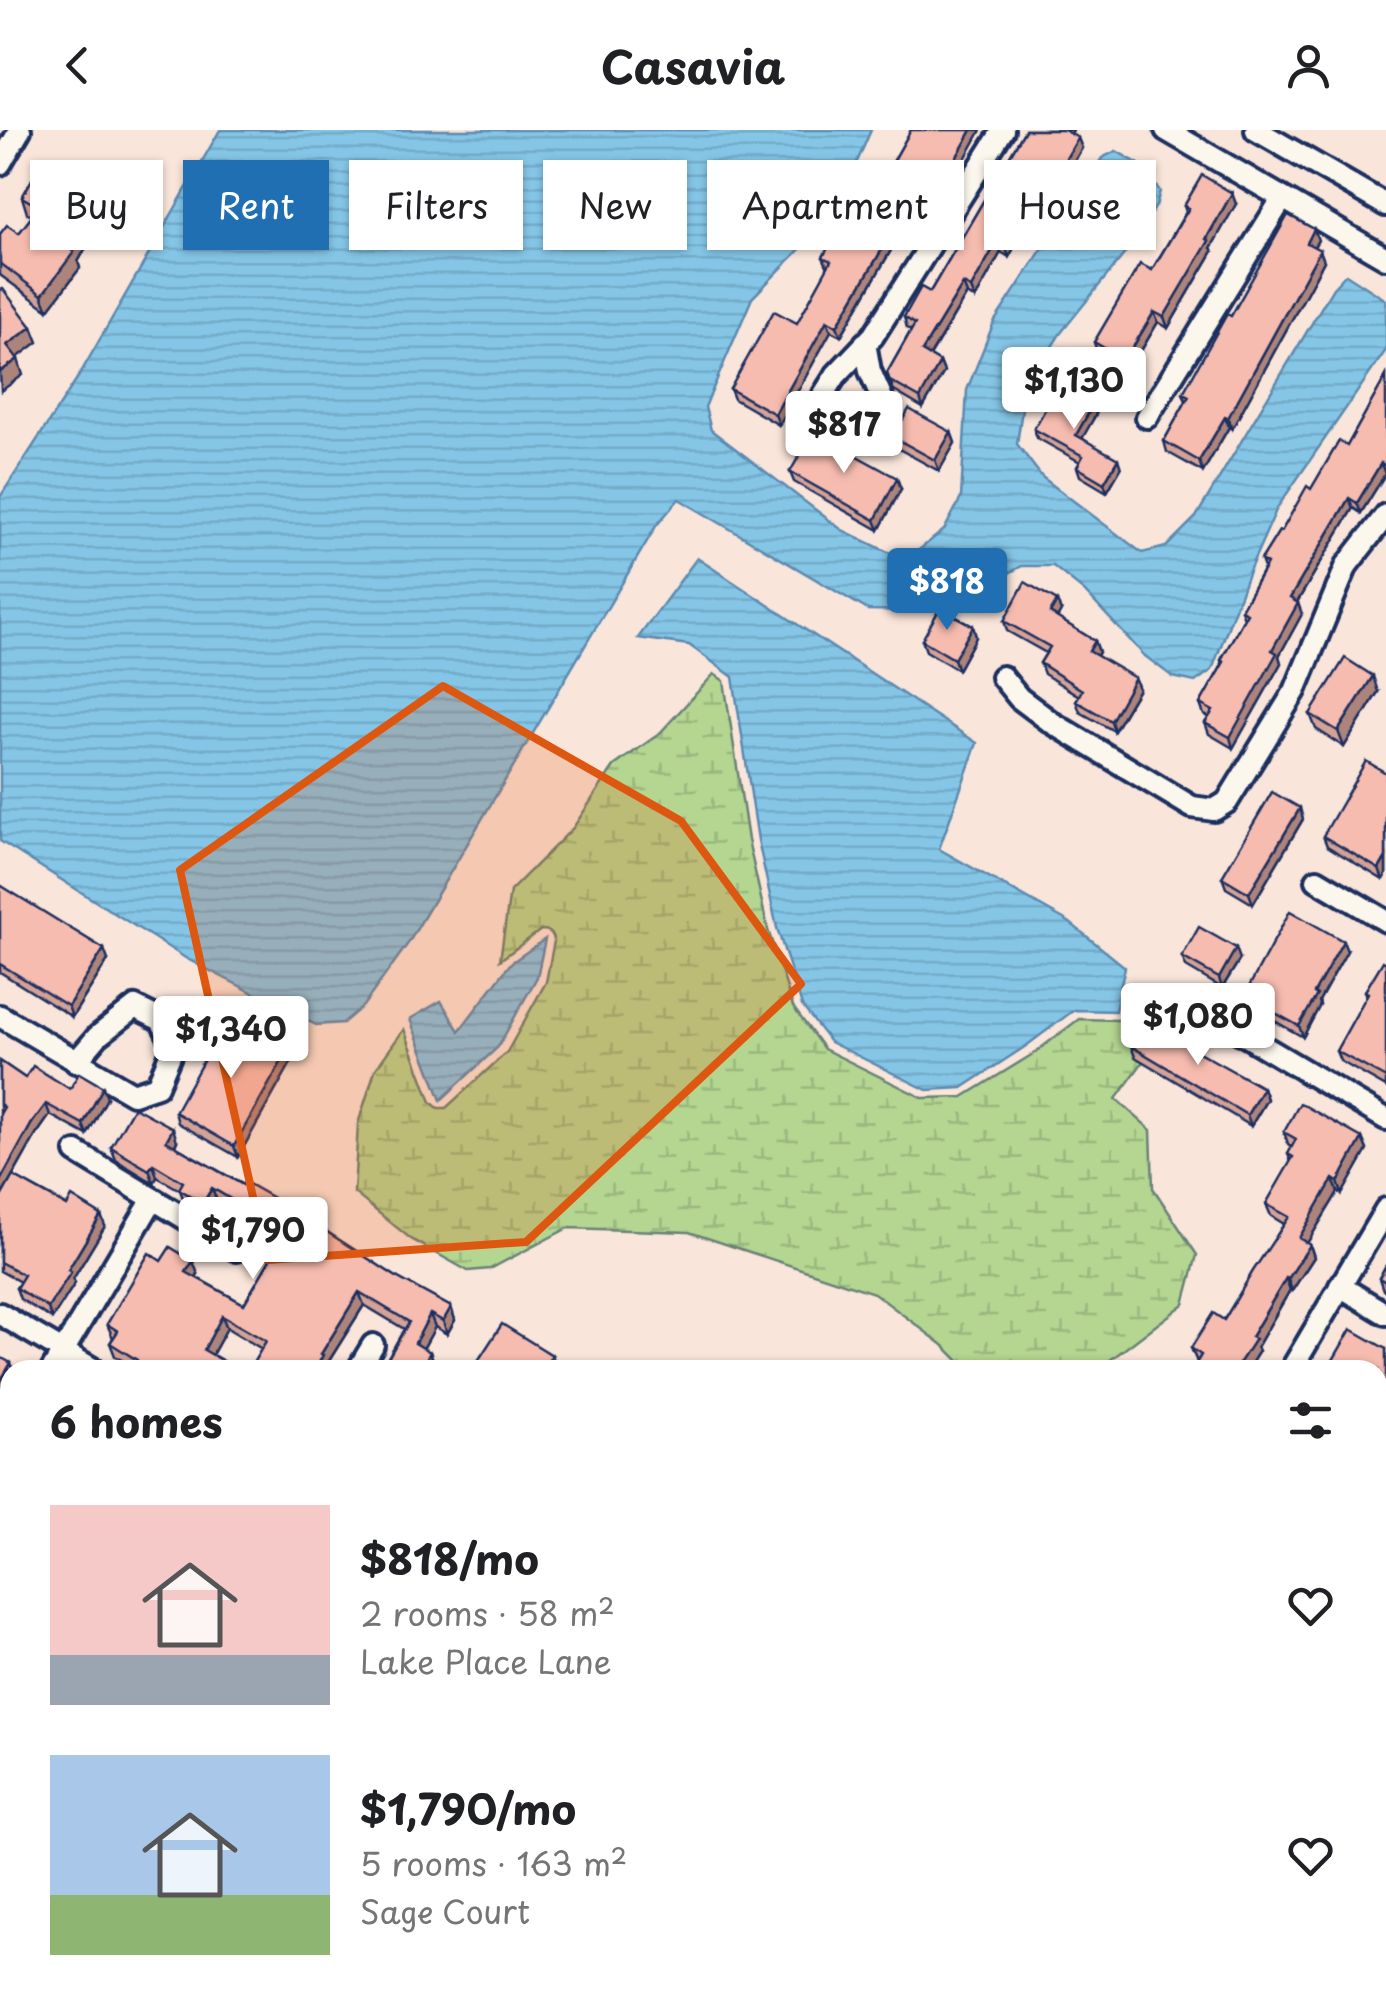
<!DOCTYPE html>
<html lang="en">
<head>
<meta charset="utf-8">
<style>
	:root { --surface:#fff; --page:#f2f2f2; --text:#202124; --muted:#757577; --accent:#1f6fb2 }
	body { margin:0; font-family:"Playpen Sans",sans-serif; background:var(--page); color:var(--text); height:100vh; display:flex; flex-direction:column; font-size:38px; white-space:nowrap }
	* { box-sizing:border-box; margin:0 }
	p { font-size:32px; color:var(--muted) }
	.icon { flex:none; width:55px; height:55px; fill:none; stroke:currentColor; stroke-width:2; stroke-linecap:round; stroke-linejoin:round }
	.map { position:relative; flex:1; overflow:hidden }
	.panel { position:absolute; left:0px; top:1230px; width:1388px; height:642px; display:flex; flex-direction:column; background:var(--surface); border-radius:30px 30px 0 0; box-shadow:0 2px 8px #0004 }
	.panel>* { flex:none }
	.banner { position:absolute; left:30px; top:30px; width:1328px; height:90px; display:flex; gap:20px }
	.price { position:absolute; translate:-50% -85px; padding:0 22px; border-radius:10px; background:#fff; color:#222; font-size:32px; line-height:65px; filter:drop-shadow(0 2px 5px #0008) }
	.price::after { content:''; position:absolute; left:50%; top:60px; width:30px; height:22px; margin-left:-15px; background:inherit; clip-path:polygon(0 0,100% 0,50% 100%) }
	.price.selected { background:var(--accent); color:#fff }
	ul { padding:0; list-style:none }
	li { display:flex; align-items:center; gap:30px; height:250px; padding:0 50px }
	li span { display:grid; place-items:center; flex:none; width:280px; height:200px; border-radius:0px; color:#555 }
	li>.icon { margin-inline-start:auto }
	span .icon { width:120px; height:120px; fill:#fffc; stroke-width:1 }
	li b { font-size:42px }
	h2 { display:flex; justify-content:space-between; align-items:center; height:120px; padding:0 50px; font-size:42px }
	.pill { padding:0 35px; border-radius:0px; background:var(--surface); box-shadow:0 2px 8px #0004; font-size:35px; line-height:90px }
	.pill.selected { background:var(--accent); color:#fff }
	header { display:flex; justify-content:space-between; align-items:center; height:130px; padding:0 50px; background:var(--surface); font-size:45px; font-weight:700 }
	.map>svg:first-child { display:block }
	.forest { fill:url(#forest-firs); stroke:#688277; stroke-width:2.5 }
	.wetland { fill:url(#wetland-marsh); stroke:#688277; stroke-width:2.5 }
	.park { fill:url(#park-tufts); stroke:#688277; stroke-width:2.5 }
	.water { fill:url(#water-rules); stroke:#5b8ab0; stroke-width:2.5 }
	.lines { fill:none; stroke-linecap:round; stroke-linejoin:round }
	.minor-casing { stroke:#1b2f5e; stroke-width:28 }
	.minor { stroke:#fbf7ec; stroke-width:20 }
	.wall { fill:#d4a297; stroke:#1b2f5e; stroke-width:2.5 }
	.shaded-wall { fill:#ad847b; stroke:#1b2f5e; stroke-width:2.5 }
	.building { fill:#f7bcb0; stroke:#1b2f5e; stroke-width:2.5 }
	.marked { fill:#de5710; fill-opacity:0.2; stroke:#de5710; stroke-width:8; stroke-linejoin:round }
</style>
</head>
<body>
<header><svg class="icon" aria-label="back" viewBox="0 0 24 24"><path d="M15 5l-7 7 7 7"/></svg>Casavia<svg class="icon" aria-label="person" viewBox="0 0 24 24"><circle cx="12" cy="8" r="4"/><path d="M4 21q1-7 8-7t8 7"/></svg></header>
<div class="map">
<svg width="1386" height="1871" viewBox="0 0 1386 1871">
	<defs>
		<pattern id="forest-firs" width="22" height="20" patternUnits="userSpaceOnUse" patternTransform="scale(2.5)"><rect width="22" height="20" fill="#b4d690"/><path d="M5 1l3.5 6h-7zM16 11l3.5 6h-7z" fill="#9ab87f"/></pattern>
		<pattern id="wetland-marsh" width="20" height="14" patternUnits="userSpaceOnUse" patternTransform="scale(2.5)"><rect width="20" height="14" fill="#b4d690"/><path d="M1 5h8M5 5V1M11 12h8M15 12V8" fill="none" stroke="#9ab87f"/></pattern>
		<pattern id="park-tufts" width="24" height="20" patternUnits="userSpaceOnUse" patternTransform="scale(2.5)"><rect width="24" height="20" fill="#b4d690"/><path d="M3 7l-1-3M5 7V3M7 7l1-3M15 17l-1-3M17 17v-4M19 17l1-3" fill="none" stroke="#9ab87f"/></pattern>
		<pattern id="water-rules" width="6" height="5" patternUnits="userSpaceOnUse" patternTransform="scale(2.5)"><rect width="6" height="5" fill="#85c6e6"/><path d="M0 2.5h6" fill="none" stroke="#72aac8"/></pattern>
	</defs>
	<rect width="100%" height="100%" fill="#fae5da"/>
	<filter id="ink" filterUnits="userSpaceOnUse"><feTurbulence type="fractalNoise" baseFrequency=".01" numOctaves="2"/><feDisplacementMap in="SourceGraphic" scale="20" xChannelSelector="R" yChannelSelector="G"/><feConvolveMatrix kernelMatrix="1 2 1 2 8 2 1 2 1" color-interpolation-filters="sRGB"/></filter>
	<g filter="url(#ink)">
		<path class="forest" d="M1386,1659V1871H1271L1276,1863L1378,1862V1676Z"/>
		<path class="wetland" d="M714,544L724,551L748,710L768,800L793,877L824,919L923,968L963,967L1033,924L1079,889L1118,890L1123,887L1125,881L1168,897L1116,969L1151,1000L1153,1058L1197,1125L1184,1174L1097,1240H968L943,1215L874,1163L689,1102L568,1098L490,1139L468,1141L411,1109L354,1063L358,994L375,940L404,899L431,972L438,978H446L507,922L546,852L554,811C553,803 549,800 541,800L500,830L510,761L573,698L614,636L659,604Z"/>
		<path class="park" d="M447,1863L641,1862V1863L636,1871H442Z"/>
		<g class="water">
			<path d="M220,0H871L857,32L813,106L752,168L705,277L711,300L842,400L890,423H915L944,400L961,368L967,260L994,192L1102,28L1116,21L1139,34L1160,61L1156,76L1130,117L1060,204L1025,258L1017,314L1042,347L1142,423L1166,417L1196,387L1333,158L1346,144L1386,170V220L1277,378L1249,441L1212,540L1195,552L1173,547L1145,526L1084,461L1053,436H1022L972,463L910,481L868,480L679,369L656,396L409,812L363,876L343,893L316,895L187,829L0,711V367L80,244Z"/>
			<path d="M697,428L977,613L939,719L1069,792L1125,837L1115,881L1074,880L1026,916L962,958L927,960L830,912L802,876L777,798L758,710L733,547L689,515L638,508Z"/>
			<path d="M545,809L537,847L498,917L441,970L410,889L441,871L459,901L511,833Z"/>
		</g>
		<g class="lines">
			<defs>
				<g id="minor">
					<path d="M1166,0L1386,128"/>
					<path d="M1256,0L1386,75"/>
					<path d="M0,34L20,0"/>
					<path d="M865,213L870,241L885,275L886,291C863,316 836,302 820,277L824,264L836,245L873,206L1003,0"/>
					<path d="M1147,287L1282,69"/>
					<path d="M1002,547L1019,568L1051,592L1192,677L1214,680L1227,672L1295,561L1347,435L1386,385"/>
					<path d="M1317,750L1386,791"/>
					<path d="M1192,874L1386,989"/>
					<path d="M0,886L133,964L157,956L174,916L161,890L135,877L98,906L76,932"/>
					<path d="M76,1022L237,1120"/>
					<path d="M1340,1156L1386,1184"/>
					<path d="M0,1184L95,1240"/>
					<path d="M52,1240L153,1069"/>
					<path d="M358,1240L373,1215"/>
					<path d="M1291,1240L1386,1079"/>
					<path d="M0,1328L10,1311"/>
					<path d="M1378,1375L1386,1380"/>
					<path d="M0,1475L10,1481"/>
					<path d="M122,1862L136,1871"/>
					<path d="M791,1862L805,1871"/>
					<path d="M1118,1862L1132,1871"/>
					<path d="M162,1871L167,1862"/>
					<path d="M920,1871L925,1862"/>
				</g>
			</defs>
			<use href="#minor" class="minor-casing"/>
			<use href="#minor" class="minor"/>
		</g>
		<g class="wall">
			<path d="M911,0L936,81L925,74L900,118L894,115L841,206L831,201L779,295L734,269L730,259L797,193L828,138L823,127L880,55Z"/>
			<path d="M1025,0H1073L1071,4L1082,18L1039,93L1030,88L1009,127L1001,122L975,169L967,164L930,226L940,232L944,242L923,278L894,261L887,243L911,200L907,198L904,187L930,162Z"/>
			<path d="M51,44L112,71L78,132L80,138L48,180L0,145V104L19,103L33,86L27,83L22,67Z"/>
			<path d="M1236,74L1211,118L1213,121L1168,198L1158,192L1129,241L1097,223L1094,212L1152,140L1186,82L1184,76Z"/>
			<path d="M1318,110L1314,117L1324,131L1232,299L1229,297L1203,342L1167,322L1164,311L1186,271L1183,263L1231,186Z"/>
			<path d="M1386,246V344H1385L1361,383L1353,378L1297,472L1302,484L1279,526L1281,533L1233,618L1209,604L1205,593L1209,587L1204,585L1200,574L1222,535L1221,530L1244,488L1241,480L1264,438L1261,430L1311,359L1347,316Z"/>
			<path d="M1096,284L1082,308L1121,338L1107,362L1080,346L1077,337L1080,332L1037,308L1034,299Z"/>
			<path d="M951,302L955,313L939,341L897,318L893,307Z"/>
			<path d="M790,342L901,359L879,400L794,352Z"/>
			<path d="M1061,481L1057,488L1095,511L1099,522L1096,526L1139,559L1114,601L1080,582L1076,571L1079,566L1044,544L1040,533L1046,523L1007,501L1004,491Z"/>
			<path d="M973,496L976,507L958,540L926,521L922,510Z"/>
			<path d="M1378,562L1344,617L1316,599L1310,584Z"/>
			<path d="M1386,643V745L1383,750L1327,716L1323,706Z"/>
			<path d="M1303,689L1253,774L1226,758L1222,747Z"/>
			<path d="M0,755L108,830L72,887L0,842Z"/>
			<path d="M1347,821L1319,871L1320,875L1303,907L1248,876L1244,866Z"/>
			<path d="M1182,827L1240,829L1222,858L1186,837Z"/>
			<path d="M1386,833V957L1340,931L1336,921L1367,866L1365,861Z"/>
			<path d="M1131,916L1263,958L1267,969L1251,996L1135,927Z"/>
			<path d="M0,931L25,948L107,968L87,1005L50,985L36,1005L13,1046L105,1096L73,1149L75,1153L52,1189L20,1169L16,1158L20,1152L0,1141V1069L2,1065L0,1064Z"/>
			<path d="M292,931L238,1027L178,993L175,982Z"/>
			<path d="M1284,1002L1362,1008L1367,1020L1342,1064L1338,1062L1307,1113L1310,1115L1314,1127L1292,1161L1290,1160L1257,1217L1259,1221L1247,1240H1192L1197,1232L1191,1218L1224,1190L1284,1094L1271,1086L1266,1074L1291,1032L1288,1024L1292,1017L1288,1014Z"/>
			<path d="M177,1011L175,1016L324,1100L398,1148L451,1177L455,1190L447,1204L435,1197L423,1219L430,1222L435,1235L432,1240H381L404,1199L364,1175L327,1234L328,1238L262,1219L227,1198L212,1225L239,1240H134L133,1237L115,1226L110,1213L113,1208L107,1194L161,1131L198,1144L196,1147L244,1174L282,1110L217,1071L208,1086L184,1071L180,1060L157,1047L154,1053L116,1030L111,1017Z"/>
			<path d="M1386,1135V1162L1383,1160L1379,1148Z"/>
			<path d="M1386,1219V1354L1384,1357L1378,1353V1240H1336L1333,1230Z"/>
			<path d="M10,1349V1451L9,1450L7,1453L0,1449V1365Z"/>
			<path d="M1378,1408L1386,1414V1483L1378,1479Z"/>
			<path d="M0,1527L10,1533V1697L0,1690Z"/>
			<path d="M0,1737L10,1743V1771L0,1765Z"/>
			<path d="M647,1862H715L728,1871H656L648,1866Z"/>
			<path d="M822,1862H882L877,1871H828L825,1865Z"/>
			<path d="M1163,1862H1228L1242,1871H1178Z"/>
		</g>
		<g class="shaded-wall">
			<path d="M972,0H981L936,81L932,70Z"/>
			<path d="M1078,8L1082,18L1039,93L1035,82Z"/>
			<path d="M106,55L112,71L78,132L80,138L48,180L42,165Z"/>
			<path d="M1232,63L1236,74L1211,118L1213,121L1168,198L1164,187Z"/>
			<path d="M921,64L925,74L900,118L896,107Z"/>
			<path d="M1027,77L1030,88L1009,127L1005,116Z"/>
			<path d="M1314,99L1318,110L1310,123L1307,113Z"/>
			<path d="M891,104L894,115L841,206L837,196Z"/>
			<path d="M997,112L1001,122L975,169L971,158Z"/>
			<path d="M1320,120L1324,131L1232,299L1228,288Z"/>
			<path d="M963,154L967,164L926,232L922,221Z"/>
			<path d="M1154,182L1158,192L1129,241L1125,230Z"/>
			<path d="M827,190L831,201L779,295L775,284Z"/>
			<path d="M32,197L38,212L13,231L7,215Z"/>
			<path d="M18,229L23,245L1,261L0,242Z"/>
			<path d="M940,232L944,242L923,278L920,268Z"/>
			<path d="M1093,275L1096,284L1079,314L1076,305Z"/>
			<path d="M1225,287L1229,297L1203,342L1199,331Z"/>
			<path d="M951,302L955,313L939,341L935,330Z"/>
			<path d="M1118,329L1121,338L1107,362L1104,353Z"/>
			<path d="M1381,333L1385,344L1361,383L1357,373Z"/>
			<path d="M897,348L901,359L879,400L875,390Z"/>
			<path d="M1349,368L1353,378L1293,479L1290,468Z"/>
			<path d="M1057,471L1061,481L1054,494L1050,483Z"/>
			<path d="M1298,473L1302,484L1279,526L1281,533L1233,618L1230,607L1272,520Z"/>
			<path d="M973,496L976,507L958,540L954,529Z"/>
			<path d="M1095,511L1099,522L1093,532L1089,521Z"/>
			<path d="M1373,546L1378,562L1344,617L1338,601Z"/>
			<path d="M1135,548L1139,559L1114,601L1111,591Z"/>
			<path d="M1300,678L1303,689L1253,774L1249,763Z"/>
			<path d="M1386,727V745L1383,750L1379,739Z"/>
			<path d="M1343,811L1347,821L1319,871L1320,875L1303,907L1299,896L1314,863Z"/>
			<path d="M1236,818L1240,829L1222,858L1219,848Z"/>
			<path d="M104,819L108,830L72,887L68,876Z"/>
			<path d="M288,920L292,931L238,1027L234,1016Z"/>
			<path d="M103,957L107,968L87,1005L83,994Z"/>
			<path d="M1263,958L1267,969L1251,996L1247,985Z"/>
			<path d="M46,974L50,985L36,1005L2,1065L0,1051L32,993Z"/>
			<path d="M173,998L177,1011L170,1024L166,1011Z"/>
			<path d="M1362,1008L1367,1020L1342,1064L1338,1052Z"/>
			<path d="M153,1034L157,1047L154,1053L149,1040Z"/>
			<path d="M1333,1049L1338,1062L1303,1120L1299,1108Z"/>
			<path d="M212,1058L217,1071L208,1086L203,1073Z"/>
			<path d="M101,1085L105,1096L73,1149L75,1153L52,1189L48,1178L68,1140Z"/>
			<path d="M1310,1115L1314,1127L1292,1161L1288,1149Z"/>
			<path d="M193,1131L198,1144L191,1154L186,1142Z"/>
			<path d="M1286,1148L1290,1160L1257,1217L1259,1221L1247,1240H1235L1251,1207Z"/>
			<path d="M359,1162L364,1175L327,1234L328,1238L327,1240H315L321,1224Z"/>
			<path d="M451,1177L455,1190L447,1204L443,1191Z"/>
			<path d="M430,1184L435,1197L419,1226L415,1213Z"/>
			<path d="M222,1186L227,1198L208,1232L204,1220Z"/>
			<path d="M430,1222L435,1235L432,1240H420Z"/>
			<path d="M552,1225L557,1238L547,1233Z"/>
			<path d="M11,1233L14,1240H10V1255L0,1272V1252Z"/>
			<path d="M1386,1632V1654L1378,1668V1647Z"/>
			<path d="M425,1862H437L432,1871H420Z"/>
			<path d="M869,1862H882L877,1871H864Z"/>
			<path d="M1055,1862H1061L1063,1869L1062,1871L1053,1865Z"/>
		</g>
		<g class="building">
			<path d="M911,0H972L932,70L921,64L896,107L891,104L837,196L827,190L775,284L730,259L774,181L797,193L831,131L823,127L840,96L845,99L873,51L880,55Z"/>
			<path d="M1025,0H1064L1078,8L1035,82L1027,77L1005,116L997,112L971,158L963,154L922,221L940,232L920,268L890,251L887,243L915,194L904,187L921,157L930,162Z"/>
			<path d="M60,29L106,55L70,119L74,122L42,165L0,133V104L7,95L19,103L39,77L22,67L39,37L51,44Z"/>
			<path d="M1202,45L1232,63L1206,109L1209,111L1164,187L1154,182L1125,230L1094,212L1140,134L1152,140L1189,78L1184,76Z"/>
			<path d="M1288,85L1314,99L1307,113L1320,120L1228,288L1225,287L1199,331L1164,311L1189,266L1183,263L1227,184L1231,186Z"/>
			<path d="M3,159L32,197L7,215L18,229L0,242V160Z"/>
			<path d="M1386,246V336L1381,333L1357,373L1349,368L1290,468L1298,473L1272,520L1277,523L1230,607L1205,593L1213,581L1200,574L1224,532L1221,530L1247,483L1241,480L1267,434L1261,430L1279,401L1281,402L1307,356L1311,359L1339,311L1347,316Z"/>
			<path d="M1059,255L1093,275L1076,305L1118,329L1104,353L1077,337L1083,326L1034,299Z"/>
			<path d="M909,279L951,302L935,330L893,307Z"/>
			<path d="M813,302L897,348L875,390L790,342Z"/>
			<path d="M1025,452L1057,471L1050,483L1095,511L1089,521L1135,548L1111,591L1076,571L1082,560L1040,533L1050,517L1004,491Z"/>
			<path d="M940,478L973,496L954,529L922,510Z"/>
			<path d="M1345,528L1373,546L1338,601L1310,584Z"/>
			<path d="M1366,631L1386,643V727L1379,739L1323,706Z"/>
			<path d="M1272,662L1300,678L1249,763L1222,747Z"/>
			<path d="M0,755L104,819L68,876L0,834Z"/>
			<path d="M1290,781L1343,811L1314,863L1317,865L1299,896L1244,866Z"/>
			<path d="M1199,797L1236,818L1219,848L1182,827Z"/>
			<path d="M1383,831L1386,833V948L1336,921L1368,863L1365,861Z"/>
			<path d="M228,886L288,920L234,1016L175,982Z"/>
			<path d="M1145,892L1263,958L1247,985L1131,916Z"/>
			<path d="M0,931L25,948L33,936L70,959L79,943L103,957L83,994L46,974L32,993L0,1051V984L4,977L0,974Z"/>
			<path d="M1300,973L1362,1008L1338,1052L1333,1049L1299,1108L1310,1115L1288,1149L1286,1148L1251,1207L1255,1209L1235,1240H1192L1201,1225L1191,1218L1213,1183L1224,1190L1253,1141L1289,1087L1266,1074L1293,1027L1288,1024L1296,1009L1284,1002Z"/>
			<path d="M134,977L173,998L166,1011L243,1055L245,1052L323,1096L321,1098L398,1148L451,1177L443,1191L430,1184L415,1213L430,1222L420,1240H381L409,1192L359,1162L321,1224L323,1225L315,1240H249L266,1211L222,1186L204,1220L239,1240H136L133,1238L137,1230L110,1213L118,1201L107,1194L149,1123L161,1131L170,1117L193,1131L186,1142L244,1174L286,1102L212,1058L203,1073L179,1059L183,1052L153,1034L149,1040L111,1017Z"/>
			<path d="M13,1046L67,1076L72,1067L101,1085L68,1140L71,1142L48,1178L16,1158L24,1145L0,1132V1069Z"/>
			<path d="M1386,1135V1152L1379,1148Z"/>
			<path d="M502,1194L552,1225L547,1233L559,1240H472Z"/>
			<path d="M1351,1199L1386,1219V1344L1382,1341L1380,1344L1378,1343V1265L1381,1258L1378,1256V1240H1350L1333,1230Z"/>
			<path d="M0,1227L11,1233L0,1252Z"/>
			<path d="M10,1349V1441L4,1438L3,1441L0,1439V1365Z"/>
			<path d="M1378,1408L1386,1414V1473L1378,1469Z"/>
			<path d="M0,1527L10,1533V1687L0,1681Z"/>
			<path d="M1378,1553L1386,1558V1632L1378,1647Z"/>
			<path d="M0,1737L10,1743V1761L0,1755Z"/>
			<path d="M0,1846L10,1851V1862H56L61,1866L63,1862L81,1863L77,1871H0Z"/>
			<path d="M194,1862H370L381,1869L385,1862H425L420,1871H189Z"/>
			<path d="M659,1862H715L728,1871H672Z"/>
			<path d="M830,1862H869L864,1871H844Z"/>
			<path d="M960,1862H1055L1053,1865L1063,1871H955Z"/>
			<path d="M1181,1862H1228L1242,1870L1196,1871Z"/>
		</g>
	</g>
	<path class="marked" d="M443,556L681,691L801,854L526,1112L267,1130L180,740Z"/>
</svg>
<b class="price" style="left:1074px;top:302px">$1,130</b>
<b class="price" style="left:844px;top:346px">$817</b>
<b class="price selected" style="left:947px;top:503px">$818</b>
<b class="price" style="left:1198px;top:938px">$1,080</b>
<b class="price" style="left:231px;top:951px">$1,340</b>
<b class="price" style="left:253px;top:1152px">$1,790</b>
<div class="banner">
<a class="pill">Buy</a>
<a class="pill selected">Rent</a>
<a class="pill">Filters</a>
<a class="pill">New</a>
<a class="pill">Apartment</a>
<a class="pill">House</a>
</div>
<section class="panel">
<h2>6 homes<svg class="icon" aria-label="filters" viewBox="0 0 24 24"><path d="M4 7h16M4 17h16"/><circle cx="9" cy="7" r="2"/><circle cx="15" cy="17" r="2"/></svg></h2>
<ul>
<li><span style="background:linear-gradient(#f6c9c9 75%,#9aa5b1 0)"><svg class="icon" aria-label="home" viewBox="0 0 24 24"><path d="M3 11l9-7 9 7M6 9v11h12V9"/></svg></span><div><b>$818/mo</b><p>2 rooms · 58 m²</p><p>Lake Place Lane</p></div><svg class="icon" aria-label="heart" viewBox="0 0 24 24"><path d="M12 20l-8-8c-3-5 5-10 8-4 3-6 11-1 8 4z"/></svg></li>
<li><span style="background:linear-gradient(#a9c7e8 70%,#8fb573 0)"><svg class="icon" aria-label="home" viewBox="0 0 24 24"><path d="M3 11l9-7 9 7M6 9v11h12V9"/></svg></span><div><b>$1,790/mo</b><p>5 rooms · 163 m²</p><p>Sage Court</p></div><svg class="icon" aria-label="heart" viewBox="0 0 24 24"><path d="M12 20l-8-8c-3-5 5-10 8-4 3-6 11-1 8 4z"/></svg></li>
</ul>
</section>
</div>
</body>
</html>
